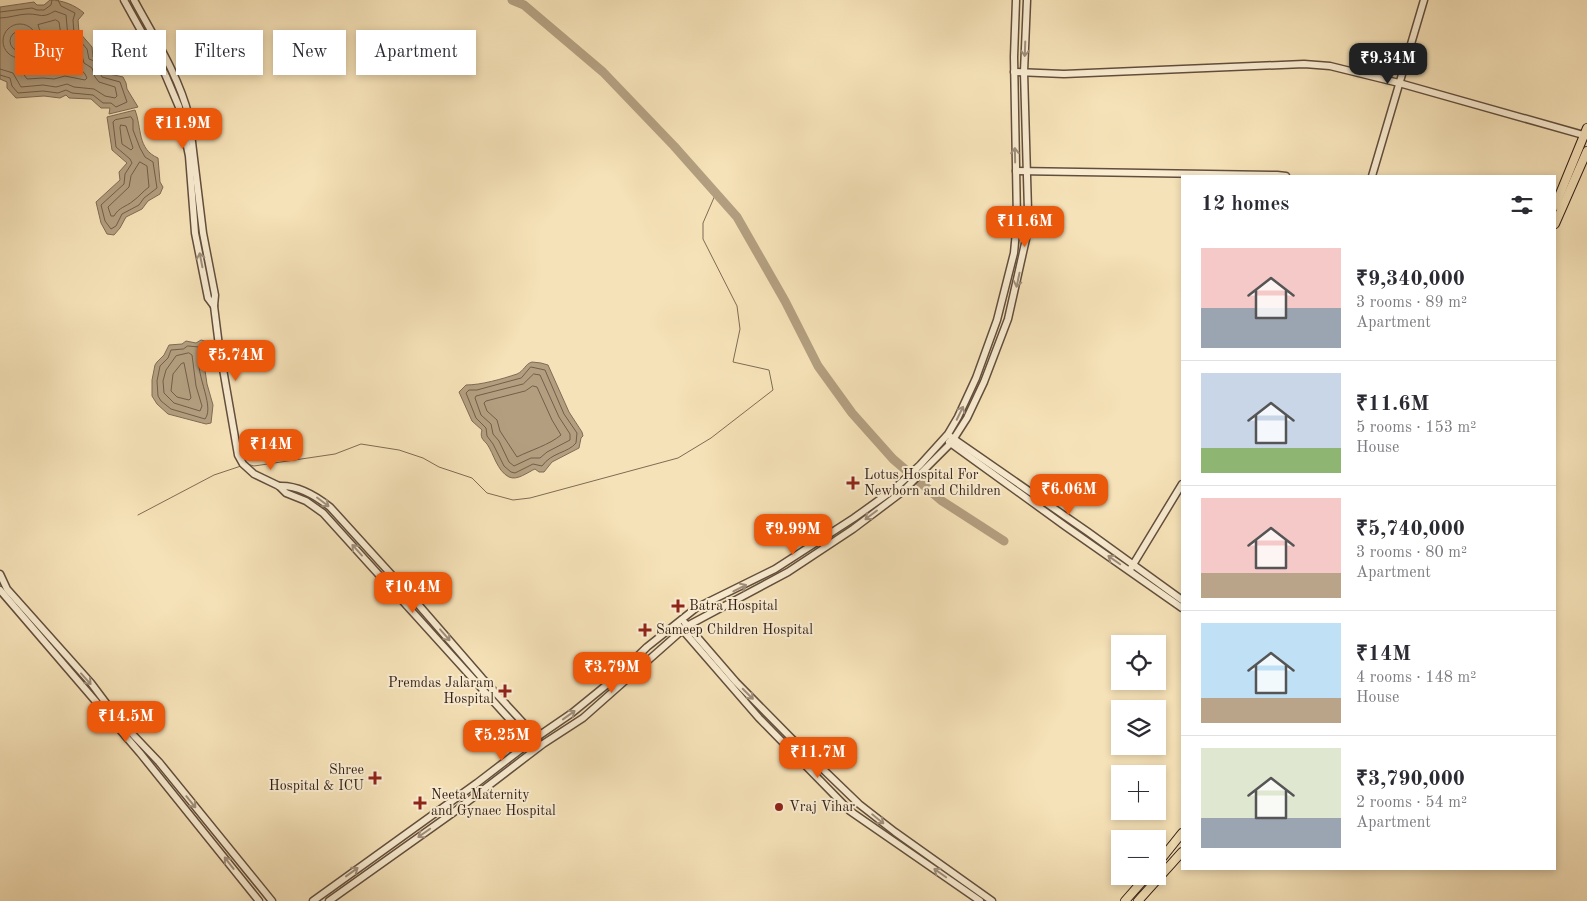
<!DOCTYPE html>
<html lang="en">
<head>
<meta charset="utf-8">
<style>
	:root { --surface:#fff; --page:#f2f2f3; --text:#2b2b33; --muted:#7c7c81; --line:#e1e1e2; --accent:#ea580c }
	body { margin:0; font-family:"Old Standard TT",serif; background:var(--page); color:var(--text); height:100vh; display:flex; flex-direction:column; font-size:19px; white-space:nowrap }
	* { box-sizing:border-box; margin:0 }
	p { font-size:16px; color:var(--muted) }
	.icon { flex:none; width:28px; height:28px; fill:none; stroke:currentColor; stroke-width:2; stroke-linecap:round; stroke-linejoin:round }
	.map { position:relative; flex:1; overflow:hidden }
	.side { position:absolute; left:1181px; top:175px; width:375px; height:695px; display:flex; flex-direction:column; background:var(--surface); border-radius:0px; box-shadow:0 2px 8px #0003 }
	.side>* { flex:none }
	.banner { position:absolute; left:15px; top:30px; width:475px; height:45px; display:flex; gap:10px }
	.controls { position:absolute; left:1111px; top:635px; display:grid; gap:10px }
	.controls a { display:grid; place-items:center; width:55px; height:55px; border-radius:0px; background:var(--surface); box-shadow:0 2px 8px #0003; font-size:25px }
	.price { position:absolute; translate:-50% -42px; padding:0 11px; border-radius:10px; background:var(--accent); color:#fff; font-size:16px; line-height:32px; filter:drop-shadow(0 1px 2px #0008) }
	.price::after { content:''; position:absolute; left:50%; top:30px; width:15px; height:11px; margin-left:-8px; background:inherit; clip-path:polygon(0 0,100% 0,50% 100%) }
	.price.selected { background:#222; color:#fff }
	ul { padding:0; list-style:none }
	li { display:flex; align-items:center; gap:15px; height:125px; padding:0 20px }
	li+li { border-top:1px solid var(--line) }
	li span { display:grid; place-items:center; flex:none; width:140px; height:100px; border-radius:0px; color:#555 }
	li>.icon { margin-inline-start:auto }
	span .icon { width:60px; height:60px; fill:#fffc; stroke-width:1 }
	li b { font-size:21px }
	h2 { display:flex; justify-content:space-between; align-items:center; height:60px; padding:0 20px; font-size:21px }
	.tag { padding:0 18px; border-radius:0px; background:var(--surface); box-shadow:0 2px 8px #0003; font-size:18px; line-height:45px }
	.tag.selected { background:var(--accent); color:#fff }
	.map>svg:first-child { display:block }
	.water { fill:#b39f80; stroke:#7f6b55 }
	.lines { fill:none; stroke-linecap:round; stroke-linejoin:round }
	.shore { stroke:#725e4a; stroke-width:1 }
	.stream { stroke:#7f6b55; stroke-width:1 }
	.river { stroke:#b39f80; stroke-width:9 }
	.tertiary-casing { stroke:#624e3d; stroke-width:9 }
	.primary-casing { stroke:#311c14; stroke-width:10 }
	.tertiary { stroke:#f9ecd1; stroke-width:6 }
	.primary { stroke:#f6e2b8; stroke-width:8 }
	.oneway { stroke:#9f8e7c }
	.poi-dot { fill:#8f2418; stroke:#f9ecd1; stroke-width:2 }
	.labels { text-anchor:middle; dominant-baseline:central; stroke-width:4; stroke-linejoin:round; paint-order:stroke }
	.poi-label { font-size:14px; fill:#311c14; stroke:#f9ecd1; text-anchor:start }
</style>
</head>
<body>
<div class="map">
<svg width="1587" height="901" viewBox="0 0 1587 901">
	<rect width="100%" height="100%" fill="#f6e2b8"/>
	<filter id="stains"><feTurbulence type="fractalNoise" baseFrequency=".004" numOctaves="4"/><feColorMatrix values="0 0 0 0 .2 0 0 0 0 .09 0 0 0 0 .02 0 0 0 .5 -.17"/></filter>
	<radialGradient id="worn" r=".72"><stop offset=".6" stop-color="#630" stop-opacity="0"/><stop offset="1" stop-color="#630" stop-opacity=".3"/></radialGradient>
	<g class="water">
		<path d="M50,0C62,0 75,5 84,13L78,20L79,32L92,47L93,57L106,59L109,65L103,69L105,73L123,77L126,83L127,89L138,107L109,114L110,108H101L91,99L69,98L66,95L60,98L44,96L16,98L7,88V82L0,79V7L34,2L37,5H44Z"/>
		<path d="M135,110C142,128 137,149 158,158L160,182L163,187L160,194L148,201L142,209L126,217L120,228L114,235L107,234L101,223L96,202L120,180L119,172L127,163L112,150L107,117Z"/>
		<path d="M201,340L209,342C210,349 207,352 203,356L207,384L213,405L211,423L206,424L168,414L157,404L152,396V380L155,365L157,362L164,355L169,345L182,344L186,341L196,343Z"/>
		<path d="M532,362L541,363L548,365L569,412L582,432L583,436L581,438L579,448L552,462L544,472H539L535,469C528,472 517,481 509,477C497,471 494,454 487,444C486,443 483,440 482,438C481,436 481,433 482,430L472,421L459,392L466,385C481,385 502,379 517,374C524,371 525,364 532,362Z"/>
	</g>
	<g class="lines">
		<g class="shore">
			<path d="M0,12L32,8L37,10H44L51,5L52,0"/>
			<path d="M0,18C9,18 19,14 28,14C42,14 41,19 55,11L66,15L68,37L81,52L84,63L92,68L95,77L99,82L115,87L117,96L115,98L105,96L94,89L74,87L67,84L56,87L43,85L21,87L13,73L0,69"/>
			<path d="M56,20L59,22L62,41L74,55L77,65L85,74L87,78L85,80L65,76L54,79L43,78L27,79L20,69L21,66C33,64 46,54 44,40C43,34 39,30 38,25Z"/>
			<circle cx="20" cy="41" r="17"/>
			<circle cx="20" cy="41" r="10"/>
			<path d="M0,75L10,78L12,86L18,93L43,91L58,93L66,90L72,93L93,95L103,103H111L116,107L127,102L120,82L102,77L99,70V63L89,59L87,49L74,34L73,20L75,13L61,6L58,0"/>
			<path d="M131,117L133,120V130L140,148L145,157L153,162L157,188L144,198L139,205L122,214L116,226L111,229L105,221L101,205L124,184L125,174L132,163L130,159L116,147L113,122L115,120Z"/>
			<path d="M121,125L126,126L133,148L131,150L122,144L120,128Z"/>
			<path d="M140,162L147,166L149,187C143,191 139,197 133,201C126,207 119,207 114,216H111L108,207L129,187L131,176Z"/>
			<path d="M188,346L199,347L201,349C191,369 216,405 205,419L171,409L161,401L158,396L157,381L160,366L168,358L171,350L183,349Z"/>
			<path d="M189,353L192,355L196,386L202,406L200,411L174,403L164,393L163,381L166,370L176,356Z"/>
			<path d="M184,363L191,398L189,400L177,397L171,391L173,374L181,364Z"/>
			<path d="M531,367L545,370L564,414L577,433L576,443C568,453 552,452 542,466L533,464L515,473L511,472L504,466L493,444L487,436L486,428L476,418L466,393L469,390H477L521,378Z"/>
			<path d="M534,374L540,375L559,417L570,434V440L547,452L540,458H531L514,466L509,462L499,441L493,434L491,424L481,415L475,398L476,396L523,384Z"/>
			<path d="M533,386L537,387L552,420L561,435C549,445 531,450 517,457L500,431L497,420L487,411L484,403L486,401L525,391Z"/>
		</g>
		<g class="stream">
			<path d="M247,464L254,466L335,454L361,444L399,450L423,458L439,467L472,478L487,493L513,500L530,498L678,458L711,438L773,390L769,370L733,362L740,329L737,306L703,239V223L716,193"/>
			<path d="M138,515L214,475L241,466"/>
		</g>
		<path class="river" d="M512,0L524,5L603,72L674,146L737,217L785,301L818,366L852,413L893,459L942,501L1004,541"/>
		<defs>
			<g id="tertiary">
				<path d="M124,0L165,74L179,107L189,156L195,233L208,298L214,306"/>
				<path d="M134,0C154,37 179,76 189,117L203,233L215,295L214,306L219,346L238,455L243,464L254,474L279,486L286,493L306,501L323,513L532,744"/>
				<path d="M1014,72L1064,74L1304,64L1330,66L1399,83L1587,136"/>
				<path d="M1016,171L1277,175L1286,176"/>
				<path d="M1372,176L1424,0"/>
				<path d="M951,437L1088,532L1182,600"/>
				<path d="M949,442L1065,526L1182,608"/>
				<path d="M279,486C297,485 315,495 330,507L410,595L482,678L538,739"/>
				<path d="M1131,568L1182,484"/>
				<path d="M0,574L7,589L91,683L118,719L159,762L272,901"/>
				<path d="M0,590L140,753L259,901"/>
				<path d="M685,623L736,682L803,750L859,804L895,832L992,901"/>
				<path d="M680,627L759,718L850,811L980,901"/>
				<path d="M313,901L477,783L537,737L572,713L615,678L647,647L696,608L775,569L854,518L893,490L920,465L948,434L958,417L976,378L997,320L1014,253L1017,221L1014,57L1016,0"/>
				<path d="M329,901L454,812L543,744L583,718L687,626L788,572L853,529L902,492L951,443L967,418L984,382L1008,319L1026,239L1028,211L1024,72L1027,0"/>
			</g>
			<g id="primary">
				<path d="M1555,206L1587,128"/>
				<path d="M1555,224L1587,151"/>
				<path d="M1158,863L1182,833"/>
				<path d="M1125,901L1147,876"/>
				<path d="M1138,901L1182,852"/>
			</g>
		</defs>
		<use href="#tertiary" class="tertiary-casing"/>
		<use href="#primary" class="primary-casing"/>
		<use href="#tertiary" class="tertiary"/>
		<use href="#primary" class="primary"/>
	</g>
	<defs><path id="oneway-shaft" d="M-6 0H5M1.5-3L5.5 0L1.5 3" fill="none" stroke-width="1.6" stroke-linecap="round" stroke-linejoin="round" transform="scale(1.25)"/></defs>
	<g class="oneway">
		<use href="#oneway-shaft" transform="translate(1025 49) rotate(92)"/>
		<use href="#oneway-shaft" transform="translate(1015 155) rotate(-91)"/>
		<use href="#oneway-shaft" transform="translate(201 260) rotate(-101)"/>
		<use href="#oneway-shaft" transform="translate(1018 280) rotate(102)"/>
		<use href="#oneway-shaft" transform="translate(960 413) rotate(-64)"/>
		<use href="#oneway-shaft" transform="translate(323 502) rotate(37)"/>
		<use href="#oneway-shaft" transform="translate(871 515) rotate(143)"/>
		<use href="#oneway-shaft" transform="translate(357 550) rotate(-132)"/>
		<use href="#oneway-shaft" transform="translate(1114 560) rotate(-145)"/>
		<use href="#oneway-shaft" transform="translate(740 588) rotate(-27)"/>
		<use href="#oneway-shaft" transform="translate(445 635) rotate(49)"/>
		<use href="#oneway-shaft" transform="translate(86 679) rotate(48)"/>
		<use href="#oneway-shaft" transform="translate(748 694) rotate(45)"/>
		<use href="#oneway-shaft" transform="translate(569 715) rotate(-36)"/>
		<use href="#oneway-shaft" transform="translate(191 802) rotate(51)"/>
		<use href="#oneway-shaft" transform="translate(878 819) rotate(39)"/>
		<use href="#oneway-shaft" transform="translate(424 833) rotate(145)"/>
		<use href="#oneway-shaft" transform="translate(229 863) rotate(-128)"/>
		<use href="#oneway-shaft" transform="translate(352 872) rotate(-36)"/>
		<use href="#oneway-shaft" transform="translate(940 873) rotate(-145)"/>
	</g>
	<g class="poi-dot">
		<path d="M850.5 475.5h5v5h5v5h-5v5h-5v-5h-5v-5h5z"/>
		<path d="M675.5 598.5h5v5h5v5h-5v5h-5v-5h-5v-5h5z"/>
		<path d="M642.5 622.5h5v5h5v5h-5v5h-5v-5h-5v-5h5z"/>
		<path d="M502.5 683.5h5v5h5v5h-5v5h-5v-5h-5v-5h5z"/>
		<path d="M372.5 770.5h5v5h5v5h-5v5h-5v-5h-5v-5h5z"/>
		<path d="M417.5 795.5h5v5h5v5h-5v5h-5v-5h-5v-5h5z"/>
		<circle cx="779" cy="807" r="5"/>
	</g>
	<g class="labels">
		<g class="poi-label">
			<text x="864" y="475">Lotus Hospital For<tspan x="864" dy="16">Newborn and Children</tspan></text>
			<text x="689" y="606">Batra Hospital</text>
			<text x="656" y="630">Sameep Children Hospital</text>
			<text x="494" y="683" text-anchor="end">Premdas Jalaram<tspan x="494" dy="16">Hospital</tspan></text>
			<text x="364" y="770" text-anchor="end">Shree<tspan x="364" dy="16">Hospital &amp; ICU</tspan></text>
			<text x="431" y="795">Neeta Maternity<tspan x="431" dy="16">and Gynaec Hospital</tspan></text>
			<text x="789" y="807">Vraj Vihar</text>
		</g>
	</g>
	<rect width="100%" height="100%" filter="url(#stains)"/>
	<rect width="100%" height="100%" fill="url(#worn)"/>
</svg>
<div class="controls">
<a><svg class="icon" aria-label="locate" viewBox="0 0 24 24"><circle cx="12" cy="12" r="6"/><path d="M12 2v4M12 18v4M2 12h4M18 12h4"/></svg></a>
<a><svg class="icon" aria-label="layers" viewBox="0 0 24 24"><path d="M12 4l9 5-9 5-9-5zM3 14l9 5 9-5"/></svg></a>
<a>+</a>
<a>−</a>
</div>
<b class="price selected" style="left:1388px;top:85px">₹9.34M</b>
<b class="price" style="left:183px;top:150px">₹11.9M</b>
<b class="price" style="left:1025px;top:248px">₹11.6M</b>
<b class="price" style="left:236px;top:382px">₹5.74M</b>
<b class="price" style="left:271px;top:471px">₹14M</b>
<b class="price" style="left:1069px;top:516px">₹6.06M</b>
<b class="price" style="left:793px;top:556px">₹9.99M</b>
<b class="price" style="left:413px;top:614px">₹10.4M</b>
<b class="price" style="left:612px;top:694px">₹3.79M</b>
<b class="price" style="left:126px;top:743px">₹14.5M</b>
<b class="price" style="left:502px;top:762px">₹5.25M</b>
<b class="price" style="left:818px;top:779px">₹11.7M</b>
<div class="banner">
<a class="tag selected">Buy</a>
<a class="tag">Rent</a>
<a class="tag">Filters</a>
<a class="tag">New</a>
<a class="tag">Apartment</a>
</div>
<section class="side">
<h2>12 homes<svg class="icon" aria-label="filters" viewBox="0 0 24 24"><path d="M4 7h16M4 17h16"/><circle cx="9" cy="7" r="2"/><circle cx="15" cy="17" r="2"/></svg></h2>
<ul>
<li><span style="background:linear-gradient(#f6c9c9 60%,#9aa5b1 0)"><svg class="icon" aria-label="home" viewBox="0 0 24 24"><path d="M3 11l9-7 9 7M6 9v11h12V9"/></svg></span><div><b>₹9,340,000</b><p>3 rooms · 89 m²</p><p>Apartment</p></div></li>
<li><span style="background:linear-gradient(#c9d6e8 75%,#8fb573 0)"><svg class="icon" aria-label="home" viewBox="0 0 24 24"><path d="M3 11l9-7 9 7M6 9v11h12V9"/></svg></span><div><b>₹11.6M</b><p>5 rooms · 153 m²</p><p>House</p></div></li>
<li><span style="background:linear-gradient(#f6c9c9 75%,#b9a48a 0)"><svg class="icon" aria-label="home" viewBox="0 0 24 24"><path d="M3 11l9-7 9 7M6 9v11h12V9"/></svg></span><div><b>₹5,740,000</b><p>3 rooms · 80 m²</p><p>Apartment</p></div></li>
<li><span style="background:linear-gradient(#bfe0f5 75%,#b9a48a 0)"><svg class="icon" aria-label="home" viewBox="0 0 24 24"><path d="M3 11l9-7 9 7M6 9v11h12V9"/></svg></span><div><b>₹14M</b><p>4 rooms · 148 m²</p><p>House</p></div></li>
<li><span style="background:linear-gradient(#dfe7d0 70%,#9aa5b1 0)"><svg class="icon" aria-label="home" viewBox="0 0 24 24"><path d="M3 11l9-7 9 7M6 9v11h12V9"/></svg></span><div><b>₹3,790,000</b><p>2 rooms · 54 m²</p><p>Apartment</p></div></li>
</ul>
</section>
</div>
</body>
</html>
